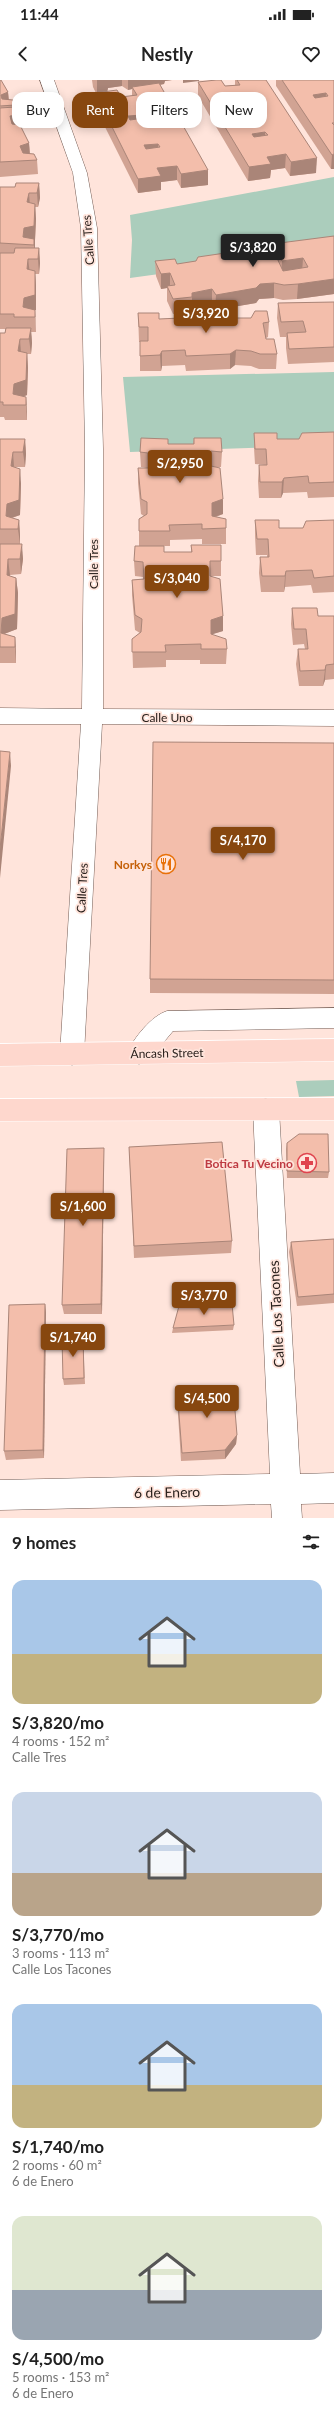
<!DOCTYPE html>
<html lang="en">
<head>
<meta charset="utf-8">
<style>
	:root { --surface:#fff; --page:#f6f6f6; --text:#222; --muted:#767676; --accent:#87470f }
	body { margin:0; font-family:Lato,sans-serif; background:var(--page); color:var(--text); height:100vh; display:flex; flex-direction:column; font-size:15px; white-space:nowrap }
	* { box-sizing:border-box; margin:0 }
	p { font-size:13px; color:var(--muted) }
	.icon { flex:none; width:22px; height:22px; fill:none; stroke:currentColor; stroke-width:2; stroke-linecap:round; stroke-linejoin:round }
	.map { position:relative; height:1438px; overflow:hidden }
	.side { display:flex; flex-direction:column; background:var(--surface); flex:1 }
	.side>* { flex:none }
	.guide { position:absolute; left:12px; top:12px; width:310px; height:36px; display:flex; gap:8px }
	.price { position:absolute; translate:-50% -34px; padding:0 9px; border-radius:4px; background:var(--accent); color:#fff; font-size:13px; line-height:26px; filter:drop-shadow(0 1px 2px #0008) }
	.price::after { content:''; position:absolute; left:50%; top:24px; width:12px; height:9px; margin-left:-6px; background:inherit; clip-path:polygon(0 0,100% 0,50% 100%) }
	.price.current { background:#222; color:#fff }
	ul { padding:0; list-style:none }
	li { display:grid; align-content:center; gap:8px; height:212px; padding:0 12px }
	li span { display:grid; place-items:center; height:124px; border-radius:12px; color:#555 }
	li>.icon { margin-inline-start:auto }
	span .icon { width:72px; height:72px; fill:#fffc; stroke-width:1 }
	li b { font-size:17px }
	h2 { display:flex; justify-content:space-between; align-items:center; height:48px; padding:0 12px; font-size:17px }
	.chip { padding:0 14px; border-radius:12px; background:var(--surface); box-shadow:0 2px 10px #0003; font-size:14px; line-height:36px }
	.chip.current { background:var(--accent); color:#fff }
	.status { display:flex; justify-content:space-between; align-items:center; height:28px; padding:0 20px; background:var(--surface); direction:ltr }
	.status svg { height:11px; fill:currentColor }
	header { display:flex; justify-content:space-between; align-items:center; height:52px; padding:0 12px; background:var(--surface); font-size:18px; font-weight:700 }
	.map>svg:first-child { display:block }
	.green { fill:#abcdbc }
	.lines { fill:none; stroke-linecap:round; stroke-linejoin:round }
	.minor-casing { stroke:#755e56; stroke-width:1 }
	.major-casing { stroke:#fff; stroke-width:1 }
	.minor { fill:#fff; fill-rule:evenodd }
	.major { fill:#fed7cd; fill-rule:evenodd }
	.wall { fill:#d1a393; fill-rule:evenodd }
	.shaded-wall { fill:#aa8578 }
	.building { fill:#f3beab; stroke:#aa8578; fill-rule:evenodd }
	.labels { text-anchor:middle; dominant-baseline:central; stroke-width:3.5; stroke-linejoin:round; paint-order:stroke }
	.street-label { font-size:12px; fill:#2a211d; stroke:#ffe4db }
	.food-label { font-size:12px; font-weight:bold; fill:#c56008; stroke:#ffe4db; text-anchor:end }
	.health-label { font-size:12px; font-weight:bold; fill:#be3a42; stroke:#ffe4db; text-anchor:end }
	.near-street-label { font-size:14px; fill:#2a211d; stroke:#ffe4db }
</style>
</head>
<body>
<div class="status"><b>11:44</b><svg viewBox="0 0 49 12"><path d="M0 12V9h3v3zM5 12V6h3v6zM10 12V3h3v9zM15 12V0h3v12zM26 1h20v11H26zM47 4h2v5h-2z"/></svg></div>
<header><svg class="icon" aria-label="back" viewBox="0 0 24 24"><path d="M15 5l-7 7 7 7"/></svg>Nestly<svg class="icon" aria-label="heart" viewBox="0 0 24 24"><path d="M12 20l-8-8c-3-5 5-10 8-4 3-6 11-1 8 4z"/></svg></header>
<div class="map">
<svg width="334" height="1438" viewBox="0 0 334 1438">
	<rect width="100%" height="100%" fill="#ffe4db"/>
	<g class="green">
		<path d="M334,97V170L130,198L132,160L130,135Z"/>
		<path d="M334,292V365L130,372L123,297Z"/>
		<path d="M334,1000V1016L299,1017L296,1001Z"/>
	</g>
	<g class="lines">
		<defs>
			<g id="minor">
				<path d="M40,0H54L87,93L97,148L103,369V629L334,630V646L102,644L84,974L81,982L72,985L63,982L60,974L81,644H0V628L82,629L85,369L81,148L73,93Z"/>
				<path d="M334,928V948L173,951L148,981L139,984L130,981L127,973C134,958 151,936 167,931Z"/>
				<path d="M266,1019L275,1022L279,1030L300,1394L334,1393V1423L301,1424L302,1438H272L271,1424L0,1430V1400L270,1394L253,1030L257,1022Z"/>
			</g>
			<g id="major">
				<path d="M334,959V981L0,986V964Z"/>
				<path d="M334,1018V1040L0,1041V1019Z"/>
			</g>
		</defs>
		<use href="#minor" class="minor-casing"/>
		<use href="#major" class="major-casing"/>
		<use href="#minor" class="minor"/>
		<use href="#major" class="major"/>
	</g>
	<g class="wall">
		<path d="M0,0L8,12L9,20L15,25L18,35L19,45L29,63L30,74L37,80L38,94L0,97Z"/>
		<path d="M92,0H172L165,1L164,4L160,5L208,105L181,108L177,100L161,102V110L138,113L95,27V13H96L93,7ZM122,6L128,10L132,9V16L121,17L107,11L108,8Z"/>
		<path d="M211,0H221L225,6L235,5V0H266L316,93L290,96L285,88L271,90L270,98L248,101L198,16V2L212,1Z"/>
		<path d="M276,0H334V89H331L276,6Z"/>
		<path d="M39,103L40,118L38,127H35L36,139L35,160V168H39L40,183L39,194H35L36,206V230H35L36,252H31L32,263L31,274H27L28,288L27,315L23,317H26L27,332V340H5L4,337H0V253H5V249H0V107H15Z"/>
		<path d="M334,156V214L297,219L283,220L274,218L259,219L256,223L215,230L212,224L192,228V232L173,234L167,221V208L161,209L156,196L155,181L177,184L262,174Z"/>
		<path d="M334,222V282L288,284L286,268V257H280L277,238L278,223Z"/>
		<path d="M138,233L159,239L234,238L269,242L268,257L266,258V259L277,274L276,289H259L251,286L235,285L230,289L186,291L185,285L162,286L161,291H140V262H139Z"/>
		<path d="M334,352V417L308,418L307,412L283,413L281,418H259L258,401L259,385H265L255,384L254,368V353L277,359H299Z"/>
		<path d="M194,358L222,372L221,387H216L223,434L216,437L226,448V464H202V459L170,460V466H164V472H191V465L221,481V496H210L223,536V551L212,554L227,569L226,584H200V580H166V587L133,588L132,559L140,553L135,550L132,515V500L143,499V497L135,496L134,481L139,466V439L144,436L141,434L138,403V388H147L141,387L140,372L168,364H193Z"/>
		<path d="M0,359H25L26,374L25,387H16L21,404L20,435L12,438L19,440L20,455V464L23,479L21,494L10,495V496L16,498L18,513L17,549L4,554L15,557L16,572V583H0Z"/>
		<path d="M255,440L279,448H303L334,440V512L313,513L311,505L285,507L284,512H261L259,493L260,477H267V475H256L255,456Z"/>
		<path d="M292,528L318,536H334V599L325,600L323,606H299L296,584L298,569H305L304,564L293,565L291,544Z"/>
		<path d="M334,663V914L150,913V899Z"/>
		<path d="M287,1063L329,1092L328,1098H287L286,1069Z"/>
		<path d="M129,1067L232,1161L231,1173L134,1178Z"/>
		<path d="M104,1079L102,1234H64L62,1225Z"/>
		<path d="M334,1159V1223L297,1226L289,1172L291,1162Z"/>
		<path d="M45,1224L46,1233L44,1378L6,1380L4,1371Z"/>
		<path d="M234,1245L233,1250L172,1253L173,1248Z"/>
		<path d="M83,1256L85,1304L64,1305L63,1299Z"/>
		<path d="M177,1309L237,1355L236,1364L225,1379L181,1381L177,1318Z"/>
	</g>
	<g class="shaded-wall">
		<path d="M97,0H122V6L108,8L107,13L97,15Z"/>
		<path d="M128,0H172L165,1L164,4L133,9L132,7V9L128,10Z"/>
		<path d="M183,0H199V1L183,3Z"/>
		<path d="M8,12L9,25L1,26V15Z"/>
		<path d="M326,13L325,27L312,29L313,15Z"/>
		<path d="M247,24L246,38L233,40V25Z"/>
		<path d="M18,35L19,49L11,50L10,36Z"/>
		<path d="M142,35V49L128,51V36Z"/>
		<path d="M265,52V66L251,68L252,54Z"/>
		<path d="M29,63L30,77L21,80L20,66Z"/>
		<path d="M158,64V78L144,80V65Z"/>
		<path d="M286,74L285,88L271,90L270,98L248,101L249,87L267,77Z"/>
		<path d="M334,74V89H331L332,75Z"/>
		<path d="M317,78L316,93L290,96L291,82Z"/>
		<path d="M177,86V100L161,102V110L138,113V99L157,88Z"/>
		<path d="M208,90V105L181,108V94Z"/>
		<path d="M39,103L40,118L38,127L37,113Z"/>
		<path d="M29,113L30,127L27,122Z"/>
		<path d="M35,124L36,139L35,160V180L34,165L23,157L24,148Z"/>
		<path d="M39,168L40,183L39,194L38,179Z"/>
		<path d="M276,176H279L278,191Z"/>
		<path d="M303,178L302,193L281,195L282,181Z"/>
		<path d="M28,179L30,194L27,189Z"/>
		<path d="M35,191L36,206V230H35L36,252L35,237L23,227L24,218Z"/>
		<path d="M170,193V208L167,206V208L161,209V194Z"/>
		<path d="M334,199V214L297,219L298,204Z"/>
		<path d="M274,203V218L259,219L256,223L215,230L216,215L260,204Z"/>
		<path d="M212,209V224L192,228V213Z"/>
		<path d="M31,248L32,263L31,274L29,259Z"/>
		<path d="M20,259L21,274L18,271Z"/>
		<path d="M236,270L235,285L230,289V274Z"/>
		<path d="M162,271V286L161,291L160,275Z"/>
		<path d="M27,273L28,288L27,315L16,319L13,314L14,304Z"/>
		<path d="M26,317L27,332V340L26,325Z"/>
		<path d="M25,359L26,374L25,387L23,372Z"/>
		<path d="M13,372L14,387L11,386Z"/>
		<path d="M20,389L21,404L20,435L8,439L6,436L7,424Z"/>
		<path d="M284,398L283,413L281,418L282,402Z"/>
		<path d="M223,419V434L211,438L212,423Z"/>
		<path d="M19,440L20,455V464L18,449Z"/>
		<path d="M22,464L23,479L21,494L20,479Z"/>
		<path d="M8,479L10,495L8,510L7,495Z"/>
		<path d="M286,491L285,507L284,512L285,496Z"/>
		<path d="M16,498L18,513L17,549L4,554L3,568L1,553L2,538Z"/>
		<path d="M223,536V551L210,555L211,540Z"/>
		<path d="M15,557L16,572V583L15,567Z"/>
		<path d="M326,585L325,600L323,606L325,590Z"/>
		<path d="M10,672L11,686L0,798V769Z"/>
		<path d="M104,1068V1079L102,1234L101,1224Z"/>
		<path d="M45,1224L46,1233L44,1378L43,1370Z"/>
		<path d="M237,1355L236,1364L225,1379V1370Z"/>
	</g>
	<g class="building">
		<path d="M0,0H1L8,12L1,15L2,19L13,20L15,25L0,26Z"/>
		<path d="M216,0H221L225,6L240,5L237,0H266L317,78L291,82L286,74L267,77L271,84L249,87L198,2ZM247,24L249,27L236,29L233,25ZM265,52L268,55L254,57L252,54Z"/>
		<path d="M282,0H334V43H332L334,45V74L332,75ZM326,13L328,16L315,18L313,15Z"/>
		<path d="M159,3L208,90L181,94L177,86L157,88L161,96L138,99L95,13L117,10L121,17L137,15L132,7ZM142,35L144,38L130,40L128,36ZM158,64L160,67L146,69L144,65Z"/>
		<path d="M15,27L18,35L10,36L12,44L20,45L29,63L20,66L23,73L34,74L37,80L0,82V28Z"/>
		<path d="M16,103H39L37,113H29L27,122L35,124L34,146L24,148L23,157L34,159V165L0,163V107H15Z"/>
		<path d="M334,156V199L298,204L284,205L274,203L260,204L256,208L216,215L212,209L192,213V217L173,219L167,206L175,205L170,193L161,194L155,181L175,179L177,184L196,181L198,177L239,171L246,175L262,174L264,167L272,164ZM276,176H279L282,181L303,178L308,187L283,191Z"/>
		<path d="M15,168H39L38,179H28L27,189L35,191V215L24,218L23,227L35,230V237H14V234H0V173H14Z"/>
		<path d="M334,222V267L289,269L287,253L306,252L303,241L281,242L278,223Z"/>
		<path d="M255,231H267L269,242L263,243L266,259H274L277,274H260L251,271L236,270L230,274L186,276L185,270L162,271L160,275L140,276V261H148V247H139L138,233H159V239L180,238L183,234L228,232L234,238H251Z"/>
		<path d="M6,248H31L29,259H20L18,271L27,273L26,300L14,304L13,314L26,317V325H3V322H0V253H5Z"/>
		<path d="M334,352V402L309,403L308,396L284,398L282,402H260L259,385H267L266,369H255L254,353H277V359H299L302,353Z"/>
		<path d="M141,358L168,359V364H194V358H221L222,372L211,371V386L220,388L223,419L212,423V436L226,439V448L202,449V444L169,445L170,451H139V439L147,434V422L141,419L138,388H149L148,373L140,372Z"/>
		<path d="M0,359H25L23,372H13L11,386L20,389L19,420L7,424L6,436L19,440L18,449H0Z"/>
		<path d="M255,440H279V448H303L306,441L334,440V496L314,498L312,490L286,491L285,496H262L260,477H269L268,459H257Z"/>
		<path d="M0,464H22L20,479H8L7,495L16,498L15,534L2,538L1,553L15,557V567H0Z"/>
		<path d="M191,465H221V481H210V496L220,499L223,536L211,540V554L226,559L227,569H201V564L165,565L166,572H132V559L141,552L142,539L135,535L132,500L144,499L143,482L134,481L135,466H164V472H192Z"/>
		<path d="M292,528H317L318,536H334V584L326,585L325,590L300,591L298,569H308L306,549H294Z"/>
		<path d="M153,662L334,663V900L150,899Z"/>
		<path d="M0,671L10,672L0,769Z"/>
		<path d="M299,1054H328L329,1092L287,1091V1063Z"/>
		<path d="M222,1062L232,1161L134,1166L129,1067Z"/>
		<path d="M104,1068L101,1224L62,1225L67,1069Z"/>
		<path d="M334,1159V1214L298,1217L291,1162Z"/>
		<path d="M45,1224L43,1370L4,1371L9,1225Z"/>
		<path d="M232,1224L234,1245L173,1248L179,1226Z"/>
		<path d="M83,1256L84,1298L63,1299L62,1258Z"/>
		<path d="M233,1306L237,1355L225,1370L182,1373L177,1309Z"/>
	</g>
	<defs>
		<symbol id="restaurant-ring" viewBox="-11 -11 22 22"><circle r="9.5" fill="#ffe4db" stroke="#e8710a" stroke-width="1.5"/><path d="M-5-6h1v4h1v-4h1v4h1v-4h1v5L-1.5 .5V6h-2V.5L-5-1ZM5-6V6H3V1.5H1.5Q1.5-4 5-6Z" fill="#e8710a"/></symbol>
		<symbol id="pharmacy-ring" viewBox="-11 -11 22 22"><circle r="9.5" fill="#ffe4db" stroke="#e0444e" stroke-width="1.5"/><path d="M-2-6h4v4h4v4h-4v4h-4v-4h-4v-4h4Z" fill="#e0444e"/></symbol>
	</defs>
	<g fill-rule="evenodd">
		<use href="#restaurant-ring" x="155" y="773" width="22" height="22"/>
		<use href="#pharmacy-ring" x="296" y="1072" width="22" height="22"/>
	</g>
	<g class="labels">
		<g class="street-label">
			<text transform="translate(88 160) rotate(-94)">Calle Tres</text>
			<text transform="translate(93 484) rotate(-90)">Calle Tres</text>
			<text x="167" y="637">Calle Uno</text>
			<text transform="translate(82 808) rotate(-87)">Calle Tres</text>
			<text transform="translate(167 973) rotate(-1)">Áncash Street</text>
		</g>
		<g class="food-label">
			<text x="152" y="784">Norkys</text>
		</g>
		<g class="health-label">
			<text x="293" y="1083">Botica Tu Vecino</text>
		</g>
		<g class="near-street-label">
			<text transform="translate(276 1234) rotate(-93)">Calle Los Tacones</text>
			<text transform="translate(167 1412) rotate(-1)">6 de Enero</text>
		</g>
	</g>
</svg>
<b class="price current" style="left:253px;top:188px">S/3,820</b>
<b class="price" style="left:206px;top:254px">S/3,920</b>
<b class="price" style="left:180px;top:404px">S/2,950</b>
<b class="price" style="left:177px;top:519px">S/3,040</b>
<b class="price" style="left:243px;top:781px">S/4,170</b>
<b class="price" style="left:83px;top:1147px">S/1,600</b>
<b class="price" style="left:204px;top:1236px">S/3,770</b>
<b class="price" style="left:73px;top:1278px">S/1,740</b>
<b class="price" style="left:207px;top:1339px">S/4,500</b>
<div class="guide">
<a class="chip">Buy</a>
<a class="chip current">Rent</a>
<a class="chip">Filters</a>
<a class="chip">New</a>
</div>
</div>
<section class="side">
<h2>9 homes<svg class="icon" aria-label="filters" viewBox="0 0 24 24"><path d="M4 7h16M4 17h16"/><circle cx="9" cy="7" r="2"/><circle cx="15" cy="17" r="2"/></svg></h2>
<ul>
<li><span style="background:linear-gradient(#a9c7e8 60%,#c2b280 0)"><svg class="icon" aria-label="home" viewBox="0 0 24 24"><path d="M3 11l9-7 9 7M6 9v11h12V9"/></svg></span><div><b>S/3,820/mo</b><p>4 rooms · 152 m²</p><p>Calle Tres</p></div></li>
<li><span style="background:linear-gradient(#c9d6e8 65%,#b9a48a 0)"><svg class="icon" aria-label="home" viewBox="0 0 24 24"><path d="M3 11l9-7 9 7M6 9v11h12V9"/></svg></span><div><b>S/3,770/mo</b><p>3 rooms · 113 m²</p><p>Calle Los Tacones</p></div></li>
<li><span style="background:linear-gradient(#a9c7e8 65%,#c2b280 0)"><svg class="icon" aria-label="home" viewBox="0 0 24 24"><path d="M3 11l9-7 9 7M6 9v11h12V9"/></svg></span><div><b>S/1,740/mo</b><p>2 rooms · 60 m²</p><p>6 de Enero</p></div></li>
<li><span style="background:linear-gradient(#dfe7d0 60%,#9aa5b1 0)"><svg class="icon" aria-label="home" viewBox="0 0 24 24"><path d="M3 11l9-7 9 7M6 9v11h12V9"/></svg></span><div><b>S/4,500/mo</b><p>5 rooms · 153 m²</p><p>6 de Enero</p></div></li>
</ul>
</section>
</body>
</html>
